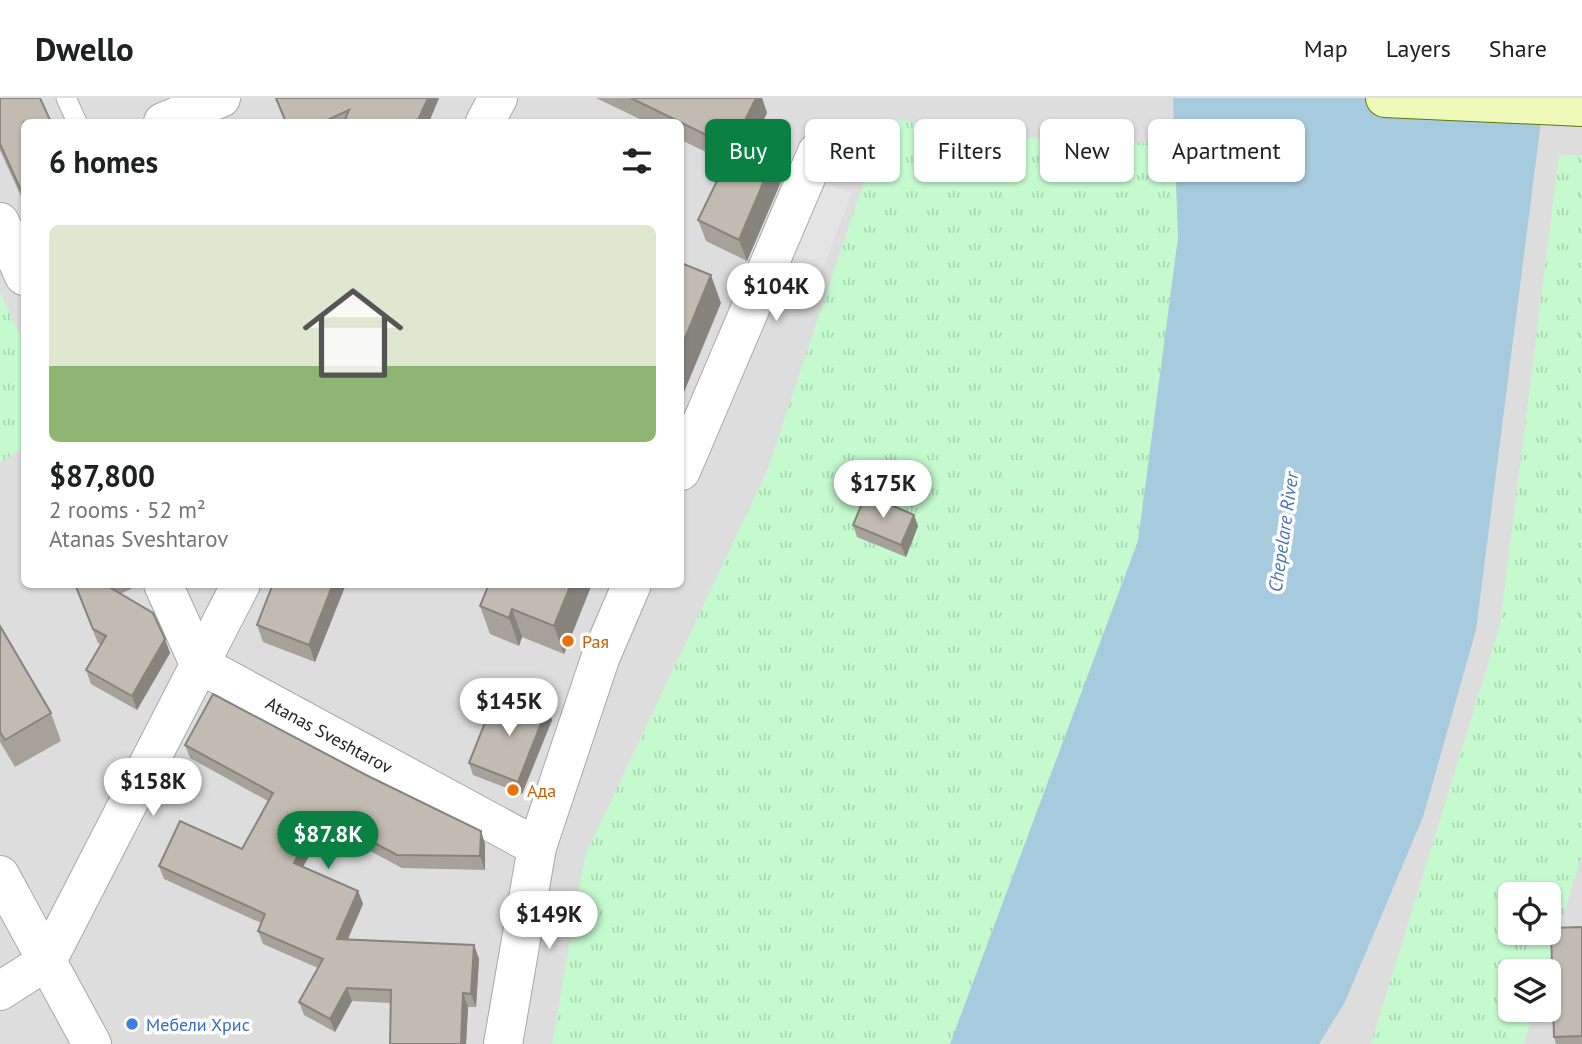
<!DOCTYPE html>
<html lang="en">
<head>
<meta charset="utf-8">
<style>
	:root { --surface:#fff; --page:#f6f6f6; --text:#202124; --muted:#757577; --line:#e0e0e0; --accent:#0b8043 }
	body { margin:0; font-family:"PT Sans",sans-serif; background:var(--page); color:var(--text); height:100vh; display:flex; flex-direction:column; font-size:26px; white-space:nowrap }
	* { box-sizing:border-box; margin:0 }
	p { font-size:23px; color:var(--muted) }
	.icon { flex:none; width:38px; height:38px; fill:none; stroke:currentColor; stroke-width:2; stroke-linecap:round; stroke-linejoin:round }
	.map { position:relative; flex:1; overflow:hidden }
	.drawer { position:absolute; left:21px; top:21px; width:663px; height:469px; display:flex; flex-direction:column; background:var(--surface); border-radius:10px; box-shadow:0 2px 5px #0004 }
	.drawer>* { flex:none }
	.banner { position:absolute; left:705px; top:21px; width:665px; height:63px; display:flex; gap:14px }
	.buttons { position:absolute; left:1498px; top:784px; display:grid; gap:14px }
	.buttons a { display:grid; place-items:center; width:63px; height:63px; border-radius:10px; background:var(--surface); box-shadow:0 2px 5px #0004; font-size:35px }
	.price { position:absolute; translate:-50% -60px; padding:0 16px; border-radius:24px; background:#fff; color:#222; font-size:23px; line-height:46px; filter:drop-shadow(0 2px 4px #0008) }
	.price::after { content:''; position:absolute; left:50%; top:42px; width:21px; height:16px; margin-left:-10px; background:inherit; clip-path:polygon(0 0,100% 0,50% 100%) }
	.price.selected { background:var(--accent); color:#fff }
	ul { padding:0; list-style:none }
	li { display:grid; align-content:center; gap:14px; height:371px; padding:0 28px }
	li span { display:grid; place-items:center; height:217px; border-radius:10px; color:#555 }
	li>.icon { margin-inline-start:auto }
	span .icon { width:126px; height:126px; fill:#fffc; stroke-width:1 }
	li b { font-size:30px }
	h2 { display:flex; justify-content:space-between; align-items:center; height:84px; padding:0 28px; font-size:30px }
	.tag { padding:0 24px; border-radius:10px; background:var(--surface); box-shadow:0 2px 5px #0004; font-size:24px; line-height:63px }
	.tag.selected { background:var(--accent); color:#fff }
	header { display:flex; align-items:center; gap:42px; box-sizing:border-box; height:98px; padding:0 35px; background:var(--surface); border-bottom:2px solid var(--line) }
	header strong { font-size:33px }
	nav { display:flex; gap:38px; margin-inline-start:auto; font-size:24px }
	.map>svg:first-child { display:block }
	.residential { fill:#dedddd; fill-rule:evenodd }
	.park { fill:url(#park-tufts); fill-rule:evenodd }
	.parking { fill:#e4e4e4 }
	.water { fill:#a6cbde }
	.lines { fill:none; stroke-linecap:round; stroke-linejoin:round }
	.lane-casing { stroke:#a7a7a7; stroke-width:21 }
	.street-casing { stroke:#a7a7a7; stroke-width:40 }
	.secondary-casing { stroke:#5f7904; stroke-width:40 }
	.lane { stroke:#fff; stroke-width:19 }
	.street { stroke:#fff; stroke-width:38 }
	.secondary { stroke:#effaba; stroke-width:38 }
	.wall { fill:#a6a199 }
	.shaded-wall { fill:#87837d }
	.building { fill:#c1bbb2; stroke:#87837d; stroke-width:2 }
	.food-dot { fill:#e8710a; stroke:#fff; stroke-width:2.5 }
	.shop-dot { fill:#3f7fe0; stroke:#fff; stroke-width:2.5 }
	.labels { text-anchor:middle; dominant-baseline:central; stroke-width:7; stroke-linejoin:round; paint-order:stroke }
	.food-label { font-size:18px; fill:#c56008; stroke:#fff; text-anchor:start }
	.street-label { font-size:18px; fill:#202020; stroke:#fff }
	.shop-label { font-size:18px; fill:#366cbe; stroke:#fff; text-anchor:start }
	.water-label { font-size:19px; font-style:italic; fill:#4b72b1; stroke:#fff }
</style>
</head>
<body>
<header>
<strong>Dwello</strong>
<nav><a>Map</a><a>Layers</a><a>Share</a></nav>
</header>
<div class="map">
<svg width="1582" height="946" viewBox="0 0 1582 946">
	<defs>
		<pattern id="park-tufts" width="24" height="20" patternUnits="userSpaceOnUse" patternTransform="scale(1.75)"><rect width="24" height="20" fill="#c4face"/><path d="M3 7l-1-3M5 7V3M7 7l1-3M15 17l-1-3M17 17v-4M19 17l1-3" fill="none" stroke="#a8d6b1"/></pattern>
	</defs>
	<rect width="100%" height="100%" fill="#f0eee6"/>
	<path class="residential" d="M0,0H1582V946H0ZM24,24H681V486H24ZM1510,796H1549V835H1510ZM1510,873H1549V912H1510Z"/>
	<g class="park">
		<path d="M885,20L1029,40L1175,46L1178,140L1138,443L950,946H552L585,758L768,371Z"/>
		<path d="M1559,57L1582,58V756L1546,873H1510V912H1534L1524,946H1371L1500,527ZM1510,796H1549V835H1510Z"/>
		<path d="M0,194L24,246V350L0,364Z"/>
	</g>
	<path class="parking" d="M821,83L852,95L813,195L782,183Z"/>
	<path class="water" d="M1173,0H1544L1476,532L1423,719L1345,904L1319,946H950L1138,443L1178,140Z"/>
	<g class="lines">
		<defs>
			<path id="lane" d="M66,0L77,24"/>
			<g id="street">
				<path d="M163,24L221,0"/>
				<path d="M485,24L498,0"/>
				<path d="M0,124L24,178"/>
				<path d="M681,373L817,54"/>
				<path id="s1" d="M163,486L199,566L537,749"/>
				<path d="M0,777L92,946"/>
				<path d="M0,893L47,863L241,486"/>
				<path d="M503,946L537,749L601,558L632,486"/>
			</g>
			<path id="secondary" d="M1385,0L1582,9"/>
		</defs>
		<use href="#lane" class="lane-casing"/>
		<use href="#street" class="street-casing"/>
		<use href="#secondary" class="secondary-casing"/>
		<use href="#lane" class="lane"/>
		<use href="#street" class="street"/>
		<use href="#secondary" class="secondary"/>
	</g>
	<g class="wall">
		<path d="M0,0L24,24V105L0,52Z"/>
		<path d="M275,0H439L429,24H285Z"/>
		<path d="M596,0H762L767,15L761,27L783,38L791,60L747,163L706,143L698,122L727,64L681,42V24H646Z"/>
		<path d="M914,417L918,428L906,459L857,439L853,427Z"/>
		<path d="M74,486H142L120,496L170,555L137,612L91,586L86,572L101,547L98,545Z"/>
		<path d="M273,486H346L315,564L263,544L257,527Z"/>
		<path d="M489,486H592L564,556L522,539L519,548L490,536L480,508Z"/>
		<path d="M0,528L51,615L61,643L15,669L0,644Z"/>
		<path d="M547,610L552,622L522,696L473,677L469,665L498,621Z"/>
		<path d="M185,647L366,677L481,733L485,746V772L402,770L325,729L303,769L358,793L363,806L348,841L474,847L479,861L476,909H468L466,946H390L391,905L352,903L335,934L304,917L299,904L318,870L263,846L258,833L261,825L164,781L159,768L242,751L268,703L190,660Z"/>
		<path d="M1582,829V946H1556L1554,939Z"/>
	</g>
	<g class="shaded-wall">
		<path d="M428,0H439L429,24H417Z"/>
		<path d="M756,0H762L767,15L754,41L746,20Z"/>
		<path d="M783,38L791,60L747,163L739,142Z"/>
		<path d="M711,177L721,205L682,299L681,295V250Z"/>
		<path d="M914,417L918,428L906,459L901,447Z"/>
		<path d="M333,486H346L315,564L309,547Z"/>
		<path d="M571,486H592L564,556L554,528Z"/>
		<path d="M512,511L522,539L519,548L509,520Z"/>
		<path d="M165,541L170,555L137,612L132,598Z"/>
		<path d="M547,610L552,622L522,696L518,684Z"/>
		<path d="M321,716L325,729L298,778L294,765Z"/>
		<path d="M481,733L485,746V772L480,758Z"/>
		<path d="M358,793L363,806L342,854L337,841Z"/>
		<path d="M474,847L479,861L476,909L471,896Z"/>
		<path d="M347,890L352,903L335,934L330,921Z"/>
		<path d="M463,895L468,909L466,946H461Z"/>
	</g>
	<g class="building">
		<path d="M0,0H40L51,24H24V99L0,46Z"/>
		<path d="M276,0H428L417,24H344L349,12L323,24H286Z"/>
		<path d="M631,0H756L746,20L783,38L739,142L698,122L733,50Z"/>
		<path d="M681,165L711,177L681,250Z"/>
		<path d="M866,396L914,417L901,447L853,427Z"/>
		<path d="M75,486H104L153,515L165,541L132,598L86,572L106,538L93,531Z"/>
		<path d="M273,486H333L309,547L257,527Z"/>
		<path d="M489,486H571L554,528L512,511L509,520L480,508Z"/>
		<path d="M0,528L51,615L5,642L0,634Z"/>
		<path d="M509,594L547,610L518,684L469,665L488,617L498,621Z"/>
		<path d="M213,596L366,677L481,733L480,758L397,757L321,716L294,765L358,793L337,841L474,847L471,896L463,895L461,946H390L391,892L347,890L330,921L299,904L323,861L258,833L265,816L159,768L180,723L242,751L273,695L185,647Z"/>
		<path d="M1582,829V938L1554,939L1551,830Z"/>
	</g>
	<g class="food-dot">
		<circle cx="568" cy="543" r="7"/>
		<circle cx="513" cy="692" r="7"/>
	</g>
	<circle class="shop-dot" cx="132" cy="926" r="7"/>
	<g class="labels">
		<g class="food-label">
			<text x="582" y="543">Рая</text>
			<text x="527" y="692">Ада</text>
		</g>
		<g class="street-label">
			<text stroke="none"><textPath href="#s1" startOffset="236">Atanas Sveshtarov</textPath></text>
		</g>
		<g class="shop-label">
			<text x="146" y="926">Мебели Хрис</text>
		</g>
		<g class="water-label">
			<text transform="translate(1283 434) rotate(-82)">Chepelare River</text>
		</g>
	</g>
</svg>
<div class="buttons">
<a><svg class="icon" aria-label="locate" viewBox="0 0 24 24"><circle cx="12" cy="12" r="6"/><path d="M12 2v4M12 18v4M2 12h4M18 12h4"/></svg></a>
<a><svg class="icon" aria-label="layers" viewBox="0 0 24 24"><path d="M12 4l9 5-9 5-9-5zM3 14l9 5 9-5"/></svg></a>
</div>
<b class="price" style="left:776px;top:225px">$104K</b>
<b class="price" style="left:883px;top:422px">$175K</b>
<b class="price" style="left:509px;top:640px">$145K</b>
<b class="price" style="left:153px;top:720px">$158K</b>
<b class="price selected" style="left:328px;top:773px">$87.8K</b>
<b class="price" style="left:549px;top:853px">$149K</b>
<div class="banner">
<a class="tag selected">Buy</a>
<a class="tag">Rent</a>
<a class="tag">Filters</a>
<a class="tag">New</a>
<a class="tag">Apartment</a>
</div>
<section class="drawer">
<h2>6 homes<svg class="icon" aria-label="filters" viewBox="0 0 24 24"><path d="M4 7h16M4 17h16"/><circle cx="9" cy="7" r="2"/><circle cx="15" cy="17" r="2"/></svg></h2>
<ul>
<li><span style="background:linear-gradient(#dfe7d0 65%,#8fb573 0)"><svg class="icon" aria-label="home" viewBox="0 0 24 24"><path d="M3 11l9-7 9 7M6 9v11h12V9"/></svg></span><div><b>$87,800</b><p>2 rooms · 52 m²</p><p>Atanas Sveshtarov</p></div></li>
</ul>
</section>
</div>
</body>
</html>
